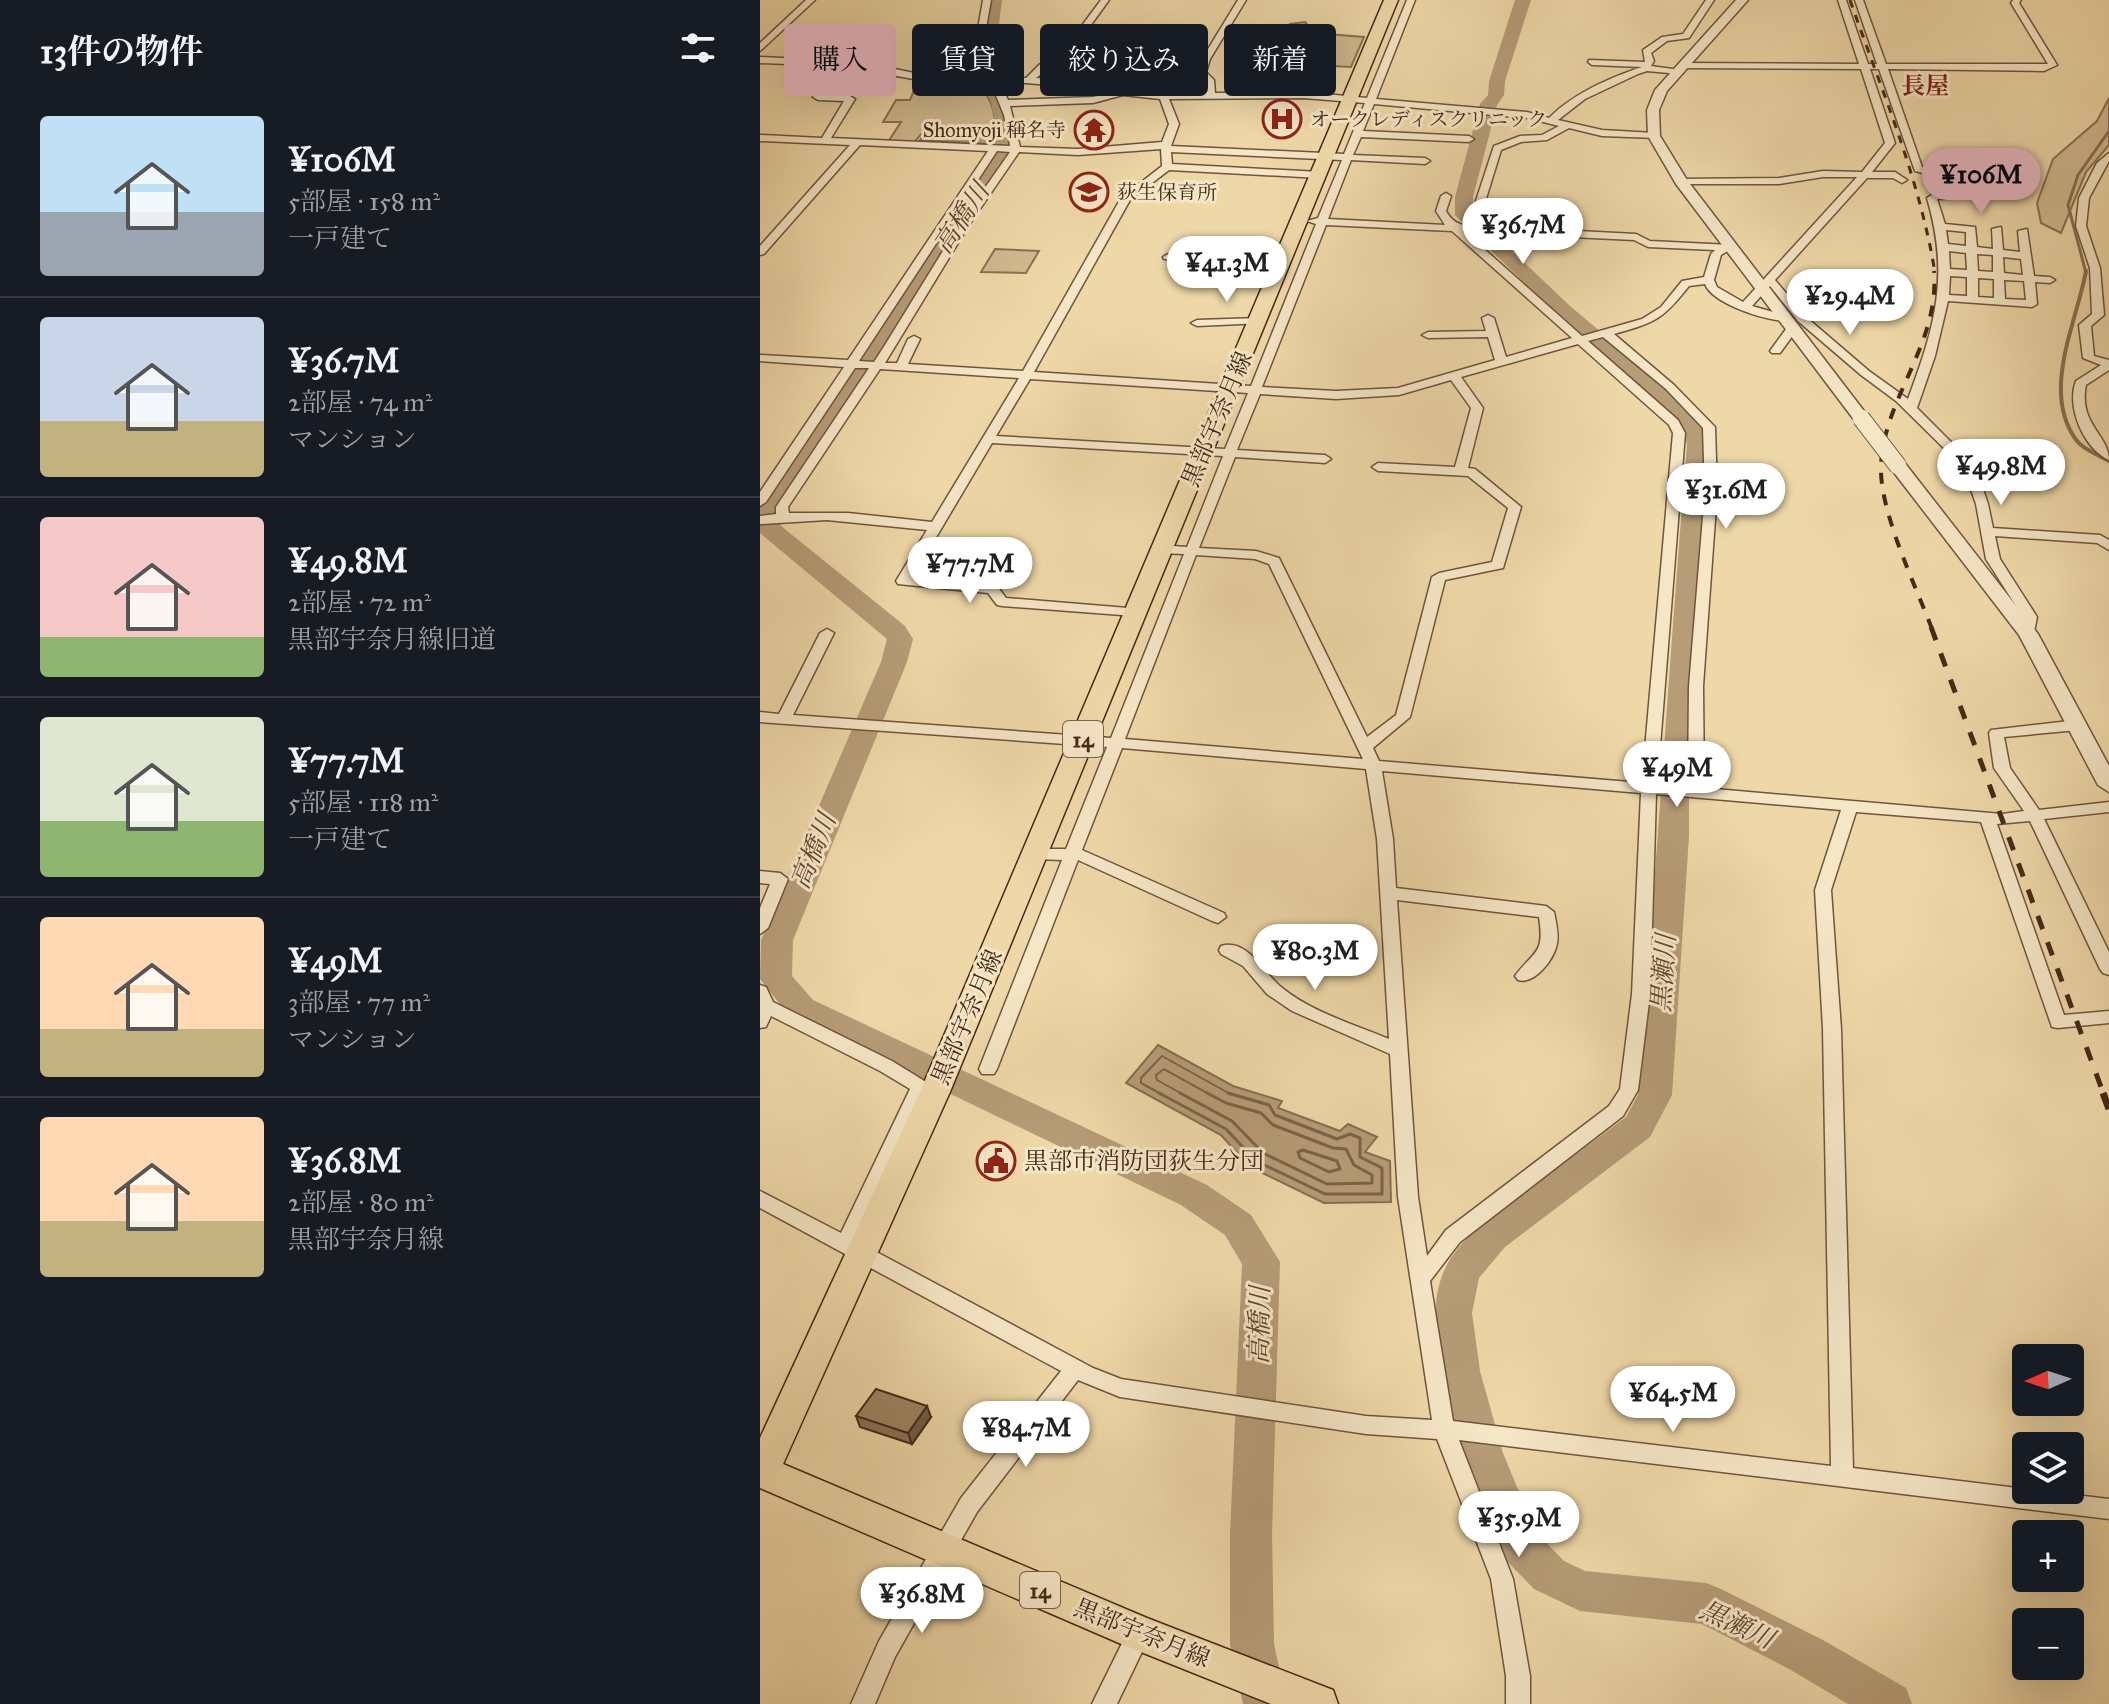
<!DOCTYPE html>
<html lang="ja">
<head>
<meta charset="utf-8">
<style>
	:root { --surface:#171b24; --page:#242831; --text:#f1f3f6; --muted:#9ea1a6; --line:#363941; --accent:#c59692 }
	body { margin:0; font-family:"IM FELL Great Primer","Noto Serif JP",serif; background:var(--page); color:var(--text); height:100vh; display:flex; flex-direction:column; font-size:30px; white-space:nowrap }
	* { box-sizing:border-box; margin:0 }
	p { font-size:26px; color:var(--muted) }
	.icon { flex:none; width:44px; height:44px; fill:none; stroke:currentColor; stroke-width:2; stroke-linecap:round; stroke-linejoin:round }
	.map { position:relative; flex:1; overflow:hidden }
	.side { display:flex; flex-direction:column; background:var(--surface); width:760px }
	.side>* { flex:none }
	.top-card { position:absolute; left:24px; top:24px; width:760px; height:72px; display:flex; gap:16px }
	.needle { width:52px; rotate:267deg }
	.tools { position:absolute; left:1252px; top:1344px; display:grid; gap:16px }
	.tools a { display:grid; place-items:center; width:72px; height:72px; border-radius:8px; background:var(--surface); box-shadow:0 8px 32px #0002; font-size:40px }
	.price { position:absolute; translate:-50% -68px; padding:0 18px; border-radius:28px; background:#fff; color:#222; font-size:26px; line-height:52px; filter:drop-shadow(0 2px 4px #0008) }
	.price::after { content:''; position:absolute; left:50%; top:48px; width:24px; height:18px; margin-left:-12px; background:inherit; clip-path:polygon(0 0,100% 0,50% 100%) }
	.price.selected { background:var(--accent); color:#111 }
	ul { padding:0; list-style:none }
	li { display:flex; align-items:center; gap:24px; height:200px; padding:0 40px }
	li+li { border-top:2px solid var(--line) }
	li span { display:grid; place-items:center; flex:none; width:224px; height:160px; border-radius:8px; color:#555 }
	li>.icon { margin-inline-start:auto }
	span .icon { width:96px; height:96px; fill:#fffc; stroke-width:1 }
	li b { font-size:34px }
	h2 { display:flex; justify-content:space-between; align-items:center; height:96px; padding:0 40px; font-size:34px }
	.chip { padding:0 28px; border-radius:8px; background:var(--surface); box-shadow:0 8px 32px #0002; font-size:28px; line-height:72px }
	.chip.selected { background:var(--accent); color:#111 }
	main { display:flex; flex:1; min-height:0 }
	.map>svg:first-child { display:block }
	.green { fill:#d2ba90; stroke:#8c7154; stroke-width:2 }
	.water { fill:#b69c77; stroke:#896e51; stroke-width:2 }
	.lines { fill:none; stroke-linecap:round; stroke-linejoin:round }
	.shore-far1 { stroke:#7e6248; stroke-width:2 }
	.shore { stroke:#7e6248; stroke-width:3 }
	.stream-far1 { stroke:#896e51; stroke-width:3 }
	.stream { stroke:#896e51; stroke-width:4 }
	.river { fill:#b69c77; fill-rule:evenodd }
	.minor-casing { stroke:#70543c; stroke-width:3 }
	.tertiary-casing { stroke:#70543c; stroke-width:3 }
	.primary-casing { stroke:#462818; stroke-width:3 }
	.minor { fill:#f5e6c6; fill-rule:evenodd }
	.tertiary { fill:#f5e6c6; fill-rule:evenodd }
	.primary { fill:#efd8a8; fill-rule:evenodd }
	.rail-far3 { stroke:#462818; stroke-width:3; stroke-dasharray:8 8; stroke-linecap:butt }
	.rail-far2 { stroke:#462818; stroke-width:4; stroke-dasharray:11 11; stroke-linecap:butt }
	.rail-far1 { stroke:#462818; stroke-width:5; stroke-dasharray:14 14; stroke-linecap:butt }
	.rail { stroke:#462818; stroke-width:7; stroke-dasharray:18 18; stroke-linecap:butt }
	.tertiary-bridge-casing { stroke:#70543c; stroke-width:19; stroke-linecap:butt }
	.tertiary-bridge { stroke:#f5e6c6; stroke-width:17 }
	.wall { fill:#887255; stroke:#462818; stroke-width:2 }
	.shaded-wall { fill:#6f5c45; stroke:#462818; stroke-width:2 }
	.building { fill:#9e8463; stroke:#462818; stroke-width:2 }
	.labels { text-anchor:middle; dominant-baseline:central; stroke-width:6; stroke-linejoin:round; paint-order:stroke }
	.far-poi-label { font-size:20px; fill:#462818; stroke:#f5e6c6; text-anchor:start }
	.shield { fill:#f5e6c6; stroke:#7a614c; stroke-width:2 }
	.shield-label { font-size:22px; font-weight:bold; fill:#462818 }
	.far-quarter-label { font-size:24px; font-weight:bold; fill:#7a1f14; stroke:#f5e6c6 }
	.street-label { font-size:24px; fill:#462818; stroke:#f5e6c6 }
	.poi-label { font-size:24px; fill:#462818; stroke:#f5e6c6; text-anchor:start }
	.water-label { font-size:26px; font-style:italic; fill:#624530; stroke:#f5e6c6 }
</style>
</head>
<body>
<main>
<section class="side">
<h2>13件の物件<svg class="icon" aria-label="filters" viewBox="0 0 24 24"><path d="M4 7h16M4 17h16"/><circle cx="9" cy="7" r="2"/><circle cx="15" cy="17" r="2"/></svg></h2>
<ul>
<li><span style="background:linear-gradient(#bfe0f5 60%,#9aa5b1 0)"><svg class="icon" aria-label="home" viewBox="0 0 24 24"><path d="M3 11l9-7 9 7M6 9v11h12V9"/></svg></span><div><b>¥106M</b><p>5部屋 · 158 m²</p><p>一戸建て</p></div></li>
<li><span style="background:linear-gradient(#c9d6e8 65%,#c2b280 0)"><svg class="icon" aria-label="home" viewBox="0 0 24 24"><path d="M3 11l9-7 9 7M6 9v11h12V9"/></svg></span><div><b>¥36.7M</b><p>2部屋 · 74 m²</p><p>マンション</p></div></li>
<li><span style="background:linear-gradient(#f6c9c9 75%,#8fb573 0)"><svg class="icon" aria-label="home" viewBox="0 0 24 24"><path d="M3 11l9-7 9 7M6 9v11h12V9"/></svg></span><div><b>¥49.8M</b><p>2部屋 · 72 m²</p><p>黒部宇奈月線旧道</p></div></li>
<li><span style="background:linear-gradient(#dfe7d0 65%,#8fb573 0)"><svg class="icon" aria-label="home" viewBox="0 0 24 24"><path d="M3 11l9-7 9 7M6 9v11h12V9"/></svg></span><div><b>¥77.7M</b><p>5部屋 · 118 m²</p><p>一戸建て</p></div></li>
<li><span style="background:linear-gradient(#ffd9b3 70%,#c2b280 0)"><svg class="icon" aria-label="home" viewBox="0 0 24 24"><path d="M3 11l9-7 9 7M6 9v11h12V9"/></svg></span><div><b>¥49M</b><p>3部屋 · 77 m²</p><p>マンション</p></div></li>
<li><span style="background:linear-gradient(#ffd9b3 65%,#c2b280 0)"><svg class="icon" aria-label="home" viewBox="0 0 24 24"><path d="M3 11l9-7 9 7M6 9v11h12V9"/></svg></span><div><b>¥36.8M</b><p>2部屋 · 80 m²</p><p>黒部宇奈月線</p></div></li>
</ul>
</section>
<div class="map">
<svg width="1349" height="1704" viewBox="0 0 1349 1704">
	<rect width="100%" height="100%" fill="#efd8a8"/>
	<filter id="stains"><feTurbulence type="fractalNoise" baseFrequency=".0025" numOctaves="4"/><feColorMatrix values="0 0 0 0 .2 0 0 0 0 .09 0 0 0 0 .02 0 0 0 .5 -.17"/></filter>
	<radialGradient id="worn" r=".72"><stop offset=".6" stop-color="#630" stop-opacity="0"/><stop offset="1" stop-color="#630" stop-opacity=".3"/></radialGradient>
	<g class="green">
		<path d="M545,22L554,33L604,37L591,67L573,66L568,72L533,70L536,64L495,59L498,34L475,31L529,27L530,24Z"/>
		<path d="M158,81C175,81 222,83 229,99C234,108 235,121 237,131L167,127L153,144L128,142L141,122H123L136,100H150Z"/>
		<path d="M1349,98V145L1326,172L1301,233L1281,223L1277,203L1293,159L1337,121Z"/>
		<path d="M235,249L279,251L266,273L221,272Z"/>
	</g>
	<g class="water">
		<path d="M171,127L237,131L227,144L160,140Z"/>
		<path d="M398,1045L473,1086L522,1101L518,1108L580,1131L588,1124L617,1137L605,1152L630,1161L631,1202L564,1203L490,1167L461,1135L366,1083Z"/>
	</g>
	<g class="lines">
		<g class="shore-far1">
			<path d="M403,1095L381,1083V1078L402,1056L472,1095"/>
			<path d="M424,1095L397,1080L396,1075L404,1069L451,1095"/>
		</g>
		<g class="shore">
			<path d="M399,1093L466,1129L496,1161L565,1194H622V1168L600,1157V1138L590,1134L577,1139L515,1115L509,1105L468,1093"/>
			<path d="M420,1093L472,1121L503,1153L567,1184L612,1183V1175L594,1165L586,1149L573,1148L513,1125L501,1113L466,1103L447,1093"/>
			<path d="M543,1150L577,1161L580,1169L569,1172L540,1158L538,1152Z"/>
		</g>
		<path class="stream-far1" d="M1326,273L1308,205L1318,175L1349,131"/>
		<path class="stream" d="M1326,271C1317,322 1280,393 1317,441C1324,450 1339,455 1349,461"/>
		<g class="river">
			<path d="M226,0H242L233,72L235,85L246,98L255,131L251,156L21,509V526L145,626L153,639L147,662L33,940L32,976L53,1000L447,1185L491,1215L520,1262L512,1534L514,1644L527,1704H483L470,1644V1534L482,1264L465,1235L421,1205L29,1016L0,979L1,940L121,662L127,639L0,533V504L233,156L237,131L230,99L219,86L217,72Z"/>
			<path d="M755,0H771L745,81L744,95L737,105L713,197V214L810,306L936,412L949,444L929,755V836L912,1095L890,1137L745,1247L719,1278L712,1313L720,1371L743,1453L775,1531L804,1561L825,1571L946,1583L961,1589L1063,1640L1146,1688L1152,1704H1088L1031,1670L942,1624L820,1611L774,1589L744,1558L738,1544C712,1476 648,1331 688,1263C707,1230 742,1209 772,1186C804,1163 835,1140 866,1117L878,1095C896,878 909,661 927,444L918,420L796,314L695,215V197L720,104L728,95L729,81Z"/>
		</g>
		<defs>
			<g id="minor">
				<path d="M46,0H55L0,51V43Z"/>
				<path d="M223,0H231L220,62L177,63L167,76L266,78L279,65L306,47L341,0H349L312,51L276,78L316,81L381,93H446V81L437,73L442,59L478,0H486L450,59L446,72L454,80L455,93L544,92L607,98L647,0H655L616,99L767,112L789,118C814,93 849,78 882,67L832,65L828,62L829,60L885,62L883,50L902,37L923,34L946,0H954L929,38L907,41L891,53L894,61L891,66L920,70V74L887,71L878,74L825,99L798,120L842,130L894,133L897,134V138L842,136L809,128L787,140L761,142L741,150L721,215L737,227L876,234L890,241L971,245V249L961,255L954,280L957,287L983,302L1097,177H1063L1019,184H921L916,181L918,179L1019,178L1063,171L1102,172L1125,143L1101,69L923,68L920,67V63L1099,64L1078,0H1086L1108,64H1117L1095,0H1103L1126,64H1288L1251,3L1253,0H1261L1259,3L1297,65L1284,71L1128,69L1162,167L1216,183L1206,198L1177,199L1185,224L1215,227L1217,247L1233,249L1232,229L1241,227L1243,250L1260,252L1258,231L1267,229L1274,276L1290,277L1295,280L1290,283L1275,282L1277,304L1272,307L1188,301L1175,356L1157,408L1215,466L1228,504L1233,528L1340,535L1349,540V550L1337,543L1235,536L1240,559L1277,617L1273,637H1263L1261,634L1263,617L1226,559L1216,504L1203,467L1136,401L1101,375L1038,321L1010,286L992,306L1031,317V321C1011,323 952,304 945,284L929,286C902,320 896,322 854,334L914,385L955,427L957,492L943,686L944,788L1242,814L1264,811L1234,768L1229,733L1231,730L1318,720L1325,725L1318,730L1244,737L1250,768L1279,810L1349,802V812L1284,819L1349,952V975L1343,973L1340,969L1270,821L1237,824L1304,1015L1349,1011V1023L1298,1028L1292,1027L1221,822L1096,812L1071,890L1081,1029L1093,1468L1349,1499V1519L699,1440L753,1579L770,1676V1704H746V1676L731,1579L677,1439L606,1434L360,1397L318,1380L217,1512L135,1657L115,1704H91L119,1641L201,1498L301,1371L0,1208V1191L81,1233L150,1089L120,1071L11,1016L6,1027L0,1028V985L6,987L13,1002L132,1061L166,1082L169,1087L96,1241L333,1368L361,1379L606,1416L672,1420L638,1197L630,1054L532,1011L507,994L483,966L461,954L459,950L461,946C487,938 504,973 521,987C551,1012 593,1024 629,1039L617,839L606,769L362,748L322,850L464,913L466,917L458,923L452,921L318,860L237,1069L234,1074H222L219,1069L302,860L275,859L267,854L275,849H306L347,747L0,722V712L19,714L60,633L67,629L74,633L33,715L351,738L424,554L400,553L393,549L400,545L427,547L463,456L232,443L152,578L232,585L237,586L246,598L380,609L382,612L380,615L375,616L242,606L237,605L228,593L138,584L136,581L167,530L67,520L0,524V516L16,514V507L109,368H95L6,502L0,506V492L84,367L0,361V355L88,360L228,151L100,145L4,254L0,255V246L90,145L0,141V135L62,138L84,101L58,100L53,97L78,66L0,63V57L101,62L159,74L172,58L213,57ZM87,67L170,82L230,81L244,115L250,146L71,138L95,99L90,96L65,95ZM1110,69H1119L1155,171L1205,184L1199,193L1176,192L1167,198C1190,276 1175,326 1148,399L1109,371L1046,317L1015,280L1107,178H1133L1142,183L1147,180L1135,172H1112L1135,143ZM239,81L316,87L351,93L333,97L248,100ZM363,95L400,99L409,124L402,142L318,149L260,147L250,106L333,103ZM544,98L605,103L584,154L411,146L419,124L409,99ZM614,104L767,118L799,126L782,135L760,136L734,146L711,216L723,226C706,226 695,227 686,211L691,196L686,193L681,196L676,211L685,225L568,219L591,160L665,164L670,161L665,158L593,155L601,137L709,142L714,139L709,136L603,131ZM401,149L402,166L361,198L263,371L148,364L160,339L154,336L148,339L137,363H125L209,225L259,152L318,155ZM237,151L250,152L199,225L125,345L114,362L99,361ZM411,152L582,160L558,218L547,221L556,224L491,386L274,372L370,200L409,170L560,178L565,175L560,172L412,164ZM566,225L692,231L812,338L746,357L734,318L728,315L722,318L726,331L668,332L662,335L668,338L728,337L735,360L638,388L576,391L502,387ZM1186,230L1206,232V246L1188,244ZM705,232L874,240L888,247L955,250L951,254L944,277L922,281L901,307L882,319L822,336ZM1189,251L1206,253L1207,270L1190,269ZM1217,254L1233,255V272L1218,271ZM1243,257L1261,259L1263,275L1244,273ZM1190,276L1207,277V296L1189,295ZM1218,278L1234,279V298L1218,297ZM1244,280L1264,281L1266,300L1245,299ZM843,337L906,389L943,428L945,492L929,686L928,787L897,784L925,433L918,420L828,341ZM818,344L909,425L913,433L882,783L619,761L613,748L650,717L685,580L743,568L761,507L715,469L708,468L723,408L701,377ZM120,369L259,378L172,522L88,513H29L28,507ZM270,379L488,393L465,449L236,436ZM691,380L711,408L695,467L618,463L612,467L618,471L708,476L748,508L732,562L679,573L672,577L636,715L607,737L519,558L496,551L439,548L475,457L565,463L571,459L565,455L477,450L500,394L576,399L639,395ZM436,555L495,559L509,564L603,759L365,739ZM622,771L881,793L872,994L860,1089L849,1106L686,1230L667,1256L658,1197L637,900L779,917C785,955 774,950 755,976L758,980C775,985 794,959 797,944C799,934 796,922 794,912L786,906L636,888L633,839ZM896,794L1081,810L1055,890L1063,1029L1071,1466L693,1421L670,1281L700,1242L863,1116L878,1090L890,994Z"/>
				<path d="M1349,153V161L1329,198L1326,226L1340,268L1344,315L1331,326L1334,356L1349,360V370L1326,385C1318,424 1349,435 1349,460C1323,448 1306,406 1316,381L1341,365L1323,358L1319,325L1332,314L1330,268L1316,226L1319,198L1337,163Z"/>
				<path d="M408,254L523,261L528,264L523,267L404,259L403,257Z"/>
				<path d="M518,272L522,273V277L449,282L444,279L449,276Z"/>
				<path d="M499,318L505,321L503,323L437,326L431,323L437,320Z"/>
				<path d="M1029,325L1039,327L1020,353H1012L1010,351Z"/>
				<path d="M0,871L20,873L28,879L8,928L0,934V908L10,884L0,883Z"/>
				<path d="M379,1622L387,1625L391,1633L357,1704H332L371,1625Z"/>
			</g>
			<g id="tertiary">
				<path d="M976,0H988L907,91L899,110L900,136L927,180L1107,415L1109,418L1107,421H1095L916,184L888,136L887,110L895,90Z"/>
				<path d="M1138,461L1144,462L1278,634L1349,766V792L1338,785L1259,635L1129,466Z"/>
			</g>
			<path id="primary" d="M624,0H638L190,1092L23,1464L387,1618L573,1690L578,1704H511L366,1646L0,1488V1438L160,1092Z"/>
		</defs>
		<use href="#minor" class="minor-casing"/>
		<use href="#tertiary" class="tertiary-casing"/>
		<use href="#primary" class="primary-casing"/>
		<use href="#minor" class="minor"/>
		<use href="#tertiary" class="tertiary"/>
		<use href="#primary" class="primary"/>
		<path class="rail-far3" d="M1090,0C1121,89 1160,179 1175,273"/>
		<path class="rail-far2" d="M1172,629C1155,584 1119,511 1121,465C1124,397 1180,344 1174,271"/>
		<path class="rail-far1" d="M1171,627L1344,1095"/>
		<path class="rail" d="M1343,1093L1349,1109"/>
		<defs>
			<path id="tertiary-bridge" d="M1101,418L1138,466"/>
		</defs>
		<use href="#tertiary-bridge" class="tertiary-bridge-casing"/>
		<use href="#tertiary-bridge" class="tertiary-bridge"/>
	</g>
	<path class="wall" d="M96,1416L171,1417L152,1444L100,1427Z"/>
	<path class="shaded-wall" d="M167,1406L171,1417L152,1444L148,1433Z"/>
	<path class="building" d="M116,1389L167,1406L148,1433L96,1416Z"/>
	<defs>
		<symbol id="hospital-ring" viewBox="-11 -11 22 22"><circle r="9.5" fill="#f5e6c6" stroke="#8f2418" stroke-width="1.5"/><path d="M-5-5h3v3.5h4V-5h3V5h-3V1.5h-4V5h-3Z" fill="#8f2418"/></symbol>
		<symbol id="temple-ring" viewBox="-11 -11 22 22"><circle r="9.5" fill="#f5e6c6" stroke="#8f2418" stroke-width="1.5"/><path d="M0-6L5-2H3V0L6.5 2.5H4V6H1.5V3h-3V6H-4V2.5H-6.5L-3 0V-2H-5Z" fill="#8f2418"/></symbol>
		<symbol id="school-ring" viewBox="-11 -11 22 22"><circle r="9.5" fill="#f5e6c6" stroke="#8f2418" stroke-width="1.5"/><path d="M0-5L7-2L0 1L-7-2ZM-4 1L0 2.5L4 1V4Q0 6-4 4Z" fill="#8f2418"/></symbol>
		<symbol id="civic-ring" viewBox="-11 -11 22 22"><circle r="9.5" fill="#f5e6c6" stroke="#8f2418" stroke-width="1.5"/><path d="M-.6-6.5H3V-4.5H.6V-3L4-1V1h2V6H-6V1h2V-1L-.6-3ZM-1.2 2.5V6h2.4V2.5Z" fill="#8f2418"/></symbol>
	</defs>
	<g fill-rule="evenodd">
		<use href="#hospital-ring" x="500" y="97" width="44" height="44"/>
		<use href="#temple-ring" x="312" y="108" width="44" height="44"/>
		<use href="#school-ring" x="307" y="170" width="44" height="44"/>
		<use href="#civic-ring" x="214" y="1139" width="44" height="44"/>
	</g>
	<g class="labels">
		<g class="far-poi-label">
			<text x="550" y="119">オークレディスクリニック</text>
			<text x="306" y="130" text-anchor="end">Shomyoji 稱名寺</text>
			<text x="357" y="192">荻生保育所</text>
		</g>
		<g class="shield">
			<rect x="303" y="721" width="40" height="36" rx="6"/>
			<rect x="260" y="1572" width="40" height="36" rx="6"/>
		</g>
		<g class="shield-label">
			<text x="323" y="739">14</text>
			<text x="280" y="1590">14</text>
		</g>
		<g class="far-quarter-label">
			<text x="1165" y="86">長屋</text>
		</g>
		<g class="street-label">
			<text transform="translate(457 419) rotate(-67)">黒部宇奈月線</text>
			<text transform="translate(207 1017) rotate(-67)">黒部宇奈月線</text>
			<text transform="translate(382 1633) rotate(22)">黒部宇奈月線</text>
		</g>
		<g class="poi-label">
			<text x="264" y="1161">黒部市消防団荻生分団</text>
		</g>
		<g class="water-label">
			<text transform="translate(201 218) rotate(-57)">高橋川</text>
			<text transform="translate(53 851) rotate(-68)">高橋川</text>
			<text transform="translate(903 973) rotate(-86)">黒瀬川</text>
			<text transform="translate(499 1325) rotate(-89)">高橋川</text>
			<text transform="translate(977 1624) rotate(25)">黒瀬川</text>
		</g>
	</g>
	<rect width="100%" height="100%" filter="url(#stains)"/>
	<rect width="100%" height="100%" fill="url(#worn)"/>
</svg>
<div class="tools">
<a><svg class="needle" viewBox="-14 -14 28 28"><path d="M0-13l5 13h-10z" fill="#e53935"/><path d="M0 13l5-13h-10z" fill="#9ea1a6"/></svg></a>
<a><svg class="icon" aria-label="layers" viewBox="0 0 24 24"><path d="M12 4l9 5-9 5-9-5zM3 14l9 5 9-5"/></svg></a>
<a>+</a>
<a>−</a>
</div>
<b class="price selected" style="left:1221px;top:216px">¥106M</b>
<b class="price" style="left:763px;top:266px">¥36.7M</b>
<b class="price" style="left:467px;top:304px">¥41.3M</b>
<b class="price" style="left:1090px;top:337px">¥29.4M</b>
<b class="price" style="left:1241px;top:507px">¥49.8M</b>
<b class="price" style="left:966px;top:531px">¥31.6M</b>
<b class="price" style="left:210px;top:605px">¥77.7M</b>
<b class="price" style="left:917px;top:809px">¥49M</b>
<b class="price" style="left:555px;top:992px">¥80.3M</b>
<b class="price" style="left:913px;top:1434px">¥64.5M</b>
<b class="price" style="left:266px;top:1469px">¥84.7M</b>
<b class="price" style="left:759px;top:1559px">¥35.9M</b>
<b class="price" style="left:162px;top:1635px">¥36.8M</b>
<div class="top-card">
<a class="chip selected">購入</a>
<a class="chip">賃貸</a>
<a class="chip">絞り込み</a>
<a class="chip">新着</a>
</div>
</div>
</main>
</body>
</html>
